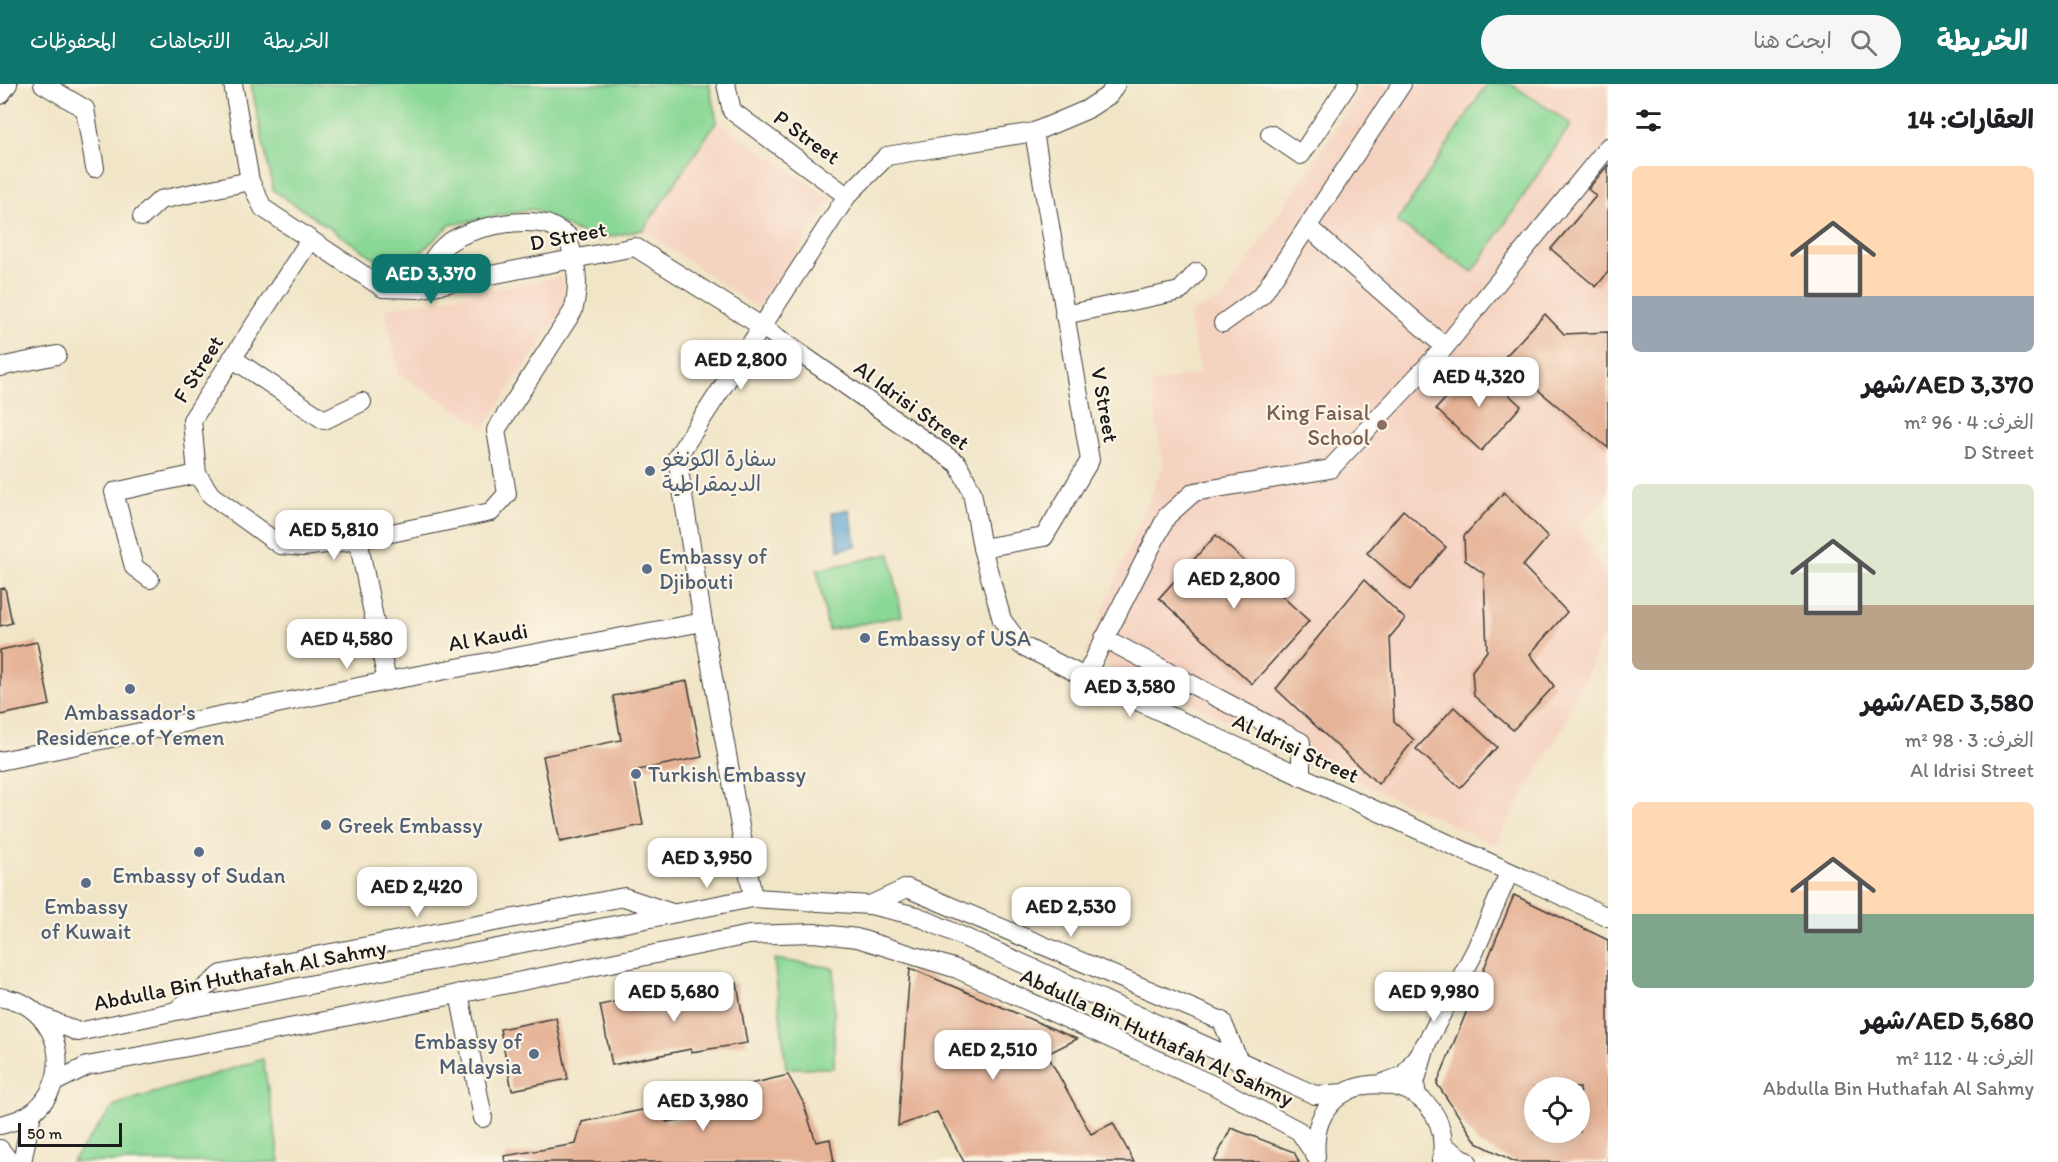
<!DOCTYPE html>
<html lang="ar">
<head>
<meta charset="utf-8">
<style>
	:root { --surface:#fff; --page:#f6f6f6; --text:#202124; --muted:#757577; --accent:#0f766e }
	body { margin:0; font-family:Itim,"Playpen Sans Arabic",sans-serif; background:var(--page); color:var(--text); direction:rtl; height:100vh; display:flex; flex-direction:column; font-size:22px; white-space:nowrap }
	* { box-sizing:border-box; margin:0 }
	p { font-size:20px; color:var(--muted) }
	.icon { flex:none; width:33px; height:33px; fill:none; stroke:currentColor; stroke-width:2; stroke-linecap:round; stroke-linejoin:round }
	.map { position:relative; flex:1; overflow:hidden; direction:ltr }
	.sheet { display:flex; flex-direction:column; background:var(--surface); width:450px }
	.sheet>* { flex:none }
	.controls { position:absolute; left:1524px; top:993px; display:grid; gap:12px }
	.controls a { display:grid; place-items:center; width:66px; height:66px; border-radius:50%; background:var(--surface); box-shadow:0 3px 15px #0003; font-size:30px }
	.scale { position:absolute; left:18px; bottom:15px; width:104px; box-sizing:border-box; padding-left:6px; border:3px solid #1c1c1c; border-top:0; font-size:16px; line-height:21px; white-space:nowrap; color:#1c1c1c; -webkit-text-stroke:4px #fcf5e5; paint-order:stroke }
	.price { position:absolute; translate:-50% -51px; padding:0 14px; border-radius:12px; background:#fff; color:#222; font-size:20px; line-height:39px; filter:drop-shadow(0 2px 3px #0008) }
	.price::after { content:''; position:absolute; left:50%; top:36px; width:18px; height:14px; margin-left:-9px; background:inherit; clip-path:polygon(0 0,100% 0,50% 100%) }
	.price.selected { background:var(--accent); color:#fff }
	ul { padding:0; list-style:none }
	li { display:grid; align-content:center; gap:12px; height:318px; padding:0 24px }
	li span { display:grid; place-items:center; height:186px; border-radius:9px; color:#555 }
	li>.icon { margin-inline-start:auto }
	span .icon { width:108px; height:108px; fill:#fffc; stroke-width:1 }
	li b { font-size:26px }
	h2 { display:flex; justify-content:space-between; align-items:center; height:72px; padding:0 24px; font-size:26px }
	header { display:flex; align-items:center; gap:36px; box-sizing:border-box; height:84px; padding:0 30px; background:var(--accent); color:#fff }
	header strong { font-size:28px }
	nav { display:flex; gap:33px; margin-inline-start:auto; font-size:21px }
	.search { width:420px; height:54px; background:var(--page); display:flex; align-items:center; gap:15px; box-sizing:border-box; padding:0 21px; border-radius:33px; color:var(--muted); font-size:22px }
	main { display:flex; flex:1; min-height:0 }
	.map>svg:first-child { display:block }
	.built { fill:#f5d3c1 }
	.green { fill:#8ad896; stroke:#537a59; stroke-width:1.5 }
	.water { fill:#5ca2d1; stroke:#3c5f76; stroke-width:1.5 }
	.building { fill:#e6b397; fill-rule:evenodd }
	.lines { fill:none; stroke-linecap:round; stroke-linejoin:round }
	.minor-casing { stroke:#3c3a36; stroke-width:20 }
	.minor { stroke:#fff; stroke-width:18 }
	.education-dot { fill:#8d6e63; stroke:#fcf5e5; stroke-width:2 }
	.service-dot { fill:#5c6f8a; stroke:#fcf5e5; stroke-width:2 }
	.labels { text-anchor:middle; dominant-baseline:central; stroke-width:4.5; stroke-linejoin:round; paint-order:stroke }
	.street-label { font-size:22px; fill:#1c1c1c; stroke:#fcf5e5 }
	.education-label { font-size:22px; fill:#785e54; stroke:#fcf5e5; text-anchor:end }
	.service-label { font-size:22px; fill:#4e5e75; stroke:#fcf5e5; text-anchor:start }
</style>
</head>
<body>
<header>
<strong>الخريطة</strong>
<div class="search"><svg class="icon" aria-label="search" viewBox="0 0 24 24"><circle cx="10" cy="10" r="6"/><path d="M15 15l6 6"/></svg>ابحث هنا</div>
<nav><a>الخريطة</a><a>الاتجاهات</a><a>المحفوظات</a></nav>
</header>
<main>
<section class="sheet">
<h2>العقارات: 14<svg class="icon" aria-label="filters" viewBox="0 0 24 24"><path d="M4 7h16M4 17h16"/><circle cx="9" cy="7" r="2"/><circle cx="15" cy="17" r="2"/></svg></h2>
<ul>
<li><span style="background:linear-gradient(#ffd9b3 70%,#9aa5b1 0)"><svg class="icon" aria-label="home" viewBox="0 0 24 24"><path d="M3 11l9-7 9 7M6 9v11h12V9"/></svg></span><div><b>AED 3,370/شهر</b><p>الغرف: 4 · 96 m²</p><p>D Street</p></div></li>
<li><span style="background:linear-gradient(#dfe7d0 65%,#b9a48a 0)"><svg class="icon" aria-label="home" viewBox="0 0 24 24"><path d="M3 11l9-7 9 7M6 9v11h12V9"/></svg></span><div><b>AED 3,580/شهر</b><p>الغرف: 3 · 98 m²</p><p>Al Idrisi Street</p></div></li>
<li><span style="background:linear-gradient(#ffd9b3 60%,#7fa58c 0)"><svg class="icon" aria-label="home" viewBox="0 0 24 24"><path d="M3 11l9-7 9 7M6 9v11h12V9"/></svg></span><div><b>AED 5,680/شهر</b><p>الغرف: 4 · 112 m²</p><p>Abdulla Bin Huthafah Al Sahmy</p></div></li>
</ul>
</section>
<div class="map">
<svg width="1608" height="1078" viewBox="0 0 1608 1078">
	<rect width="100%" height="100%" fill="#fcf5e5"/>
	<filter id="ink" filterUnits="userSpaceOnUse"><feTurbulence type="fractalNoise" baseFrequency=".0167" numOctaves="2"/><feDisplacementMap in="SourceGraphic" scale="12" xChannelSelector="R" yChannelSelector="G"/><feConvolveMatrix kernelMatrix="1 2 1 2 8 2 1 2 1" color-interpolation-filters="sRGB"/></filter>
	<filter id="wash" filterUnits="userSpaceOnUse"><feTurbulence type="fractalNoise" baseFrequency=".008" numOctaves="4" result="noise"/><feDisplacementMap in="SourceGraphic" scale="24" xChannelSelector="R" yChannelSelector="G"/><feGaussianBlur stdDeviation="1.35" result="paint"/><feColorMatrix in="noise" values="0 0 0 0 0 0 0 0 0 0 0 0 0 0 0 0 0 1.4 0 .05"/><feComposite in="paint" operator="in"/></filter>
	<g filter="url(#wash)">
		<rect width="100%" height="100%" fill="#f1e5c7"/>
		<g class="built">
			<path d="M1364,0H1608V413L1579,443L1608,494V541L1564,641L1495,761L1085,570L1163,381L1150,300L1200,289L1188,229L1223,215Z"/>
			<path d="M717,37L832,115L758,225L643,146Z"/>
			<path d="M562,192L566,221L484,343L398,289L385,225Z"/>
		</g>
		<g class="green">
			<path d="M251,0H709L717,37L643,146L593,156L534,125L450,141L398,190L273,106Z"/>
			<path d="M1487,0H1511L1571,40L1473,188L1397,138Z"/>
			<path d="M890,470L902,532L828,546L817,486Z"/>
			<path d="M774,875L834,884V984H786Z"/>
			<path d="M263,975L280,1078H71L115,1021Z"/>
		</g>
		<path class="water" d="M849,425L857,462L839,466L832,429Z"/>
		<g id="blocks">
			<g class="building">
				<path d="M1608,81V188L1596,203L1551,165L1596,112L1588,105Z"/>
				<path d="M1545,230L1564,250L1608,248V364L1502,276Z"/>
				<path d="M1476,281L1521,322L1481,367L1436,325Z"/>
				<path d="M1504,408L1548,453L1523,482L1567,528L1530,570L1554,602L1513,646L1474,612L1472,587L1487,567L1484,490L1465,476L1464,452Z"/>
				<path d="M1403,426L1446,463L1410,506L1367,469Z"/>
				<path d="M1216,451L1309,537L1252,600L1159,514Z"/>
				<path d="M1364,496L1405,535L1390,553L1394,637L1414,656L1378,700L1276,605Z"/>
				<path d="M5,504L12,539L0,542V505Z"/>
				<path d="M37,558L50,621L0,631V566Z"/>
				<path d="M687,597L702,673L633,687L643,741L560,758L543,672L621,656L613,612Z"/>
				<path d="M1454,623L1497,663L1460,704L1416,665Z"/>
				<path d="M1514,811L1608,856V1078H1515L1477,1059L1437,1000ZM1534,1004H1580V1048H1534Z"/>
				<path d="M910,884L1077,955L1047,970L1091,1050L1113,1039L1134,1078H964L937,1028L898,1042Z"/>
				<path d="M737,899L747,959L691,968V965L612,981L600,921L661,908L662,911Z"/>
				<path d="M556,934L568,995L512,1006L500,945Z"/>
				<path d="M788,991L803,1018L816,1058L830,1055L834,1078H505L504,1072L576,1060L582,1038L652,1024L667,1038L689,1034L704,1011Z"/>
				<path d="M1231,1044L1294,1068L1299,1078H1214Z"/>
			</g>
		</g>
	</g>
	<g filter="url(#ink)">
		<use href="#blocks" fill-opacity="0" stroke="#3c3a36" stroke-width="1.5"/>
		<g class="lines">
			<defs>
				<g id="minor">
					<path d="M43,0L85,25L95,84"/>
					<path d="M233,0L250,97L263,124L383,204L418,205L635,163L761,242L958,380L972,408L982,464L1002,536L1021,561L1085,593L1608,833"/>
					<path d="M726,0L732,27L847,112"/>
					<path d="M0,11L8,0"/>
					<path d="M1270,50L1301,71L1348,0"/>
					<path d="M142,133L160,116L250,97"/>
					<path d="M310,156L192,336L197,390L211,411L280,461L303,463L358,456L491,428L507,410L496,346L573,227C581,197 576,180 567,151C560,147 553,142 546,140C519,134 471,143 448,159C432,171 426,188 418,205"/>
					<path d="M1064,231L1180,207L1197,188"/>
					<path d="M1223,239L1262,211L1402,0"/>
					<path d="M1445,263L1608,63"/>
					<path d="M232,274L324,336L362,318"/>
					<path d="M0,283L57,271"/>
					<path d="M358,456L387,597"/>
					<path d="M982,464L1044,453L1090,376L1034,48"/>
					<path d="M150,495L134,483L114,408L197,390"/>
					<path d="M1104,554L1301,658V693"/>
					<path d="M1085,593L1167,432L1194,408L1330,385L1445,263L1308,143"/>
					<path d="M0,677L387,597L703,538"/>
					<path d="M753,814L703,538L677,373L847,112L887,72L1034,48L1086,26L1109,11L1116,0"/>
					<path d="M870,821L907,804L1222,937L1238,975"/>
					<path d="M459,909L483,1034"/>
					<path d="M0,913C7,915 16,916 22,919C64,941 70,997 34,1027C24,1035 12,1038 0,1041"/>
					<path d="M179,924L222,890L624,813L672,829"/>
					<path d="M39,931L78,948L176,927L753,814L870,821L917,832L1315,1011L1344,1009"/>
					<path d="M1428,956L1475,867L1509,789"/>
					<path d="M55,998L87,982L310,940L749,851L814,849L857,854L957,885L1213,1001L1299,1047L1315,1071"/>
					<path d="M1383,999L1404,991L1428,956L1415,999L1417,1012"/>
					<path d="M1443,1061L1468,1078"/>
					<path d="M0,1065L10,1078"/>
					<path d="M1316,1073C1306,970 1460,981 1441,1078"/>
					<path d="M22,1078L32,1029"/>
				</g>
			</defs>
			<use href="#minor" class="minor-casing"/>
			<use href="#minor" class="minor"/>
		</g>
	</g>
	<circle class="education-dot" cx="1382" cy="341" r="6"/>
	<g class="service-dot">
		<circle cx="650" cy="387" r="6"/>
		<circle cx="647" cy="485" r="6"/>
		<circle cx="865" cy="554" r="6"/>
		<circle cx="130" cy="605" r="6"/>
		<circle cx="636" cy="690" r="6"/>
		<circle cx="326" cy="741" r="6"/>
		<circle cx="199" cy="768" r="6"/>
		<circle cx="86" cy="799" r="6"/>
		<circle cx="534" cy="970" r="6"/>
	</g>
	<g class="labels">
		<g class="street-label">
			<text transform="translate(807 53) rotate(36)">P Street</text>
			<text transform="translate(568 152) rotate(-11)">D Street</text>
			<text transform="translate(198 285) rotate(-58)">F Street</text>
			<text transform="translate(912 321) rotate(36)">Al Idrisi Street</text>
			<text transform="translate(1105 321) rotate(80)">V Street</text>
			<text transform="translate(488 553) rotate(-10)">Al Kaudi</text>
			<text transform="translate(1296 664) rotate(25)">Al Idrisi Street</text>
			<text transform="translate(240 891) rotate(-11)">Abdulla Bin Huthafah Al Sahmy</text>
			<text transform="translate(1157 953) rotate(25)">Abdulla Bin Huthafah Al Sahmy</text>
		</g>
		<g class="education-label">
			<text x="1370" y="328">King Faisal<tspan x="1370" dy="25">School</tspan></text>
		</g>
		<g class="service-label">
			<text x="662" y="374">سفارة الكونغو<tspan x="662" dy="25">الديمقراطية</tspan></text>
			<text x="659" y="472">Embassy of<tspan x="659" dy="25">Djibouti</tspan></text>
			<text x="877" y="554">Embassy of USA</text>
			<text x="130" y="628" text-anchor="middle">Ambassador's<tspan x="130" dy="25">Residence of Yemen</tspan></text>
			<text x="648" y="690">Turkish Embassy</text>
			<text x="338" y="741">Greek Embassy</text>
			<text x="199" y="791" text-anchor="middle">Embassy of Sudan</text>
			<text x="86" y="822" text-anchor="middle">Embassy<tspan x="86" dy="25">of Kuwait</tspan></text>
			<text x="522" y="957" text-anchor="end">Embassy of<tspan x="522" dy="25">Malaysia</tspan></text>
		</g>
	</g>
</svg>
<div class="controls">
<a><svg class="icon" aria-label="locate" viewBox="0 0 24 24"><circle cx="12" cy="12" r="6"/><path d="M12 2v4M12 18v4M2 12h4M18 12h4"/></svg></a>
</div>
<div class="scale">50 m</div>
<b class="price selected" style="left:431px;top:221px">AED 3,370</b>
<b class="price" style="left:741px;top:307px">AED 2,800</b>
<b class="price" style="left:1479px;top:324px">AED 4,320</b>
<b class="price" style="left:334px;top:477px">AED 5,810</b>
<b class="price" style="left:1234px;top:526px">AED 2,800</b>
<b class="price" style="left:347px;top:586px">AED 4,580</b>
<b class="price" style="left:1130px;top:634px">AED 3,580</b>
<b class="price" style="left:707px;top:805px">AED 3,950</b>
<b class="price" style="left:417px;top:834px">AED 2,420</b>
<b class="price" style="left:1071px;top:854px">AED 2,530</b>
<b class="price" style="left:674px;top:939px">AED 5,680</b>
<b class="price" style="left:1434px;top:939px">AED 9,980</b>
<b class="price" style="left:993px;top:997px">AED 2,510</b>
<b class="price" style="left:703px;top:1048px">AED 3,980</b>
</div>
</main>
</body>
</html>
